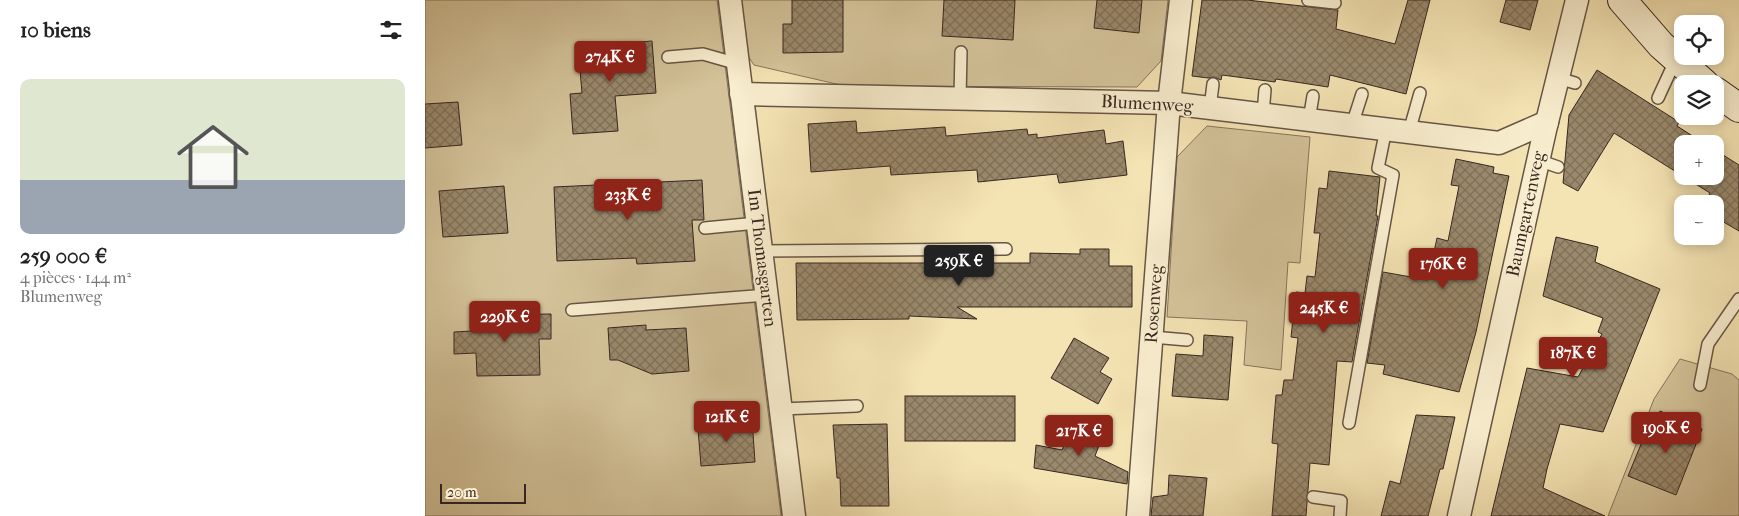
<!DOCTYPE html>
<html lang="fr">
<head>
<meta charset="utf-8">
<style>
	:root { --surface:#fff; --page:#f2f2f2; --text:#222; --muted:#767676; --accent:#8f2418 }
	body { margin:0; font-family:"IM FELL French Canon",serif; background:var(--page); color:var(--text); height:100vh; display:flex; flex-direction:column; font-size:19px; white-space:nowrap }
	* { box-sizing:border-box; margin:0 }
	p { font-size:16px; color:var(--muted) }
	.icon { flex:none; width:28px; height:28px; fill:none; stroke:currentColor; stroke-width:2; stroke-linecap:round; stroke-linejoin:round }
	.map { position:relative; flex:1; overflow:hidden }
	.sheet { display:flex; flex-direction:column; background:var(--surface); width:425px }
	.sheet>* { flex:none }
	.tools { position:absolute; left:1249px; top:15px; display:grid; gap:10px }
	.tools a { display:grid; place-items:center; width:50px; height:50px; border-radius:10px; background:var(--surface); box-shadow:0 2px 12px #0003; font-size:25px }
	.scale { position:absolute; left:15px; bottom:12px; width:86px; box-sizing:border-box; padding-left:5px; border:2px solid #382720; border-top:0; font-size:14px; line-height:18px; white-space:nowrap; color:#382720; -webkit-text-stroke:4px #f8edce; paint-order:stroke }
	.price { position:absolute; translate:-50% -42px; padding:0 11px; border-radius:5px; background:var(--accent); color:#fff; font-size:16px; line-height:32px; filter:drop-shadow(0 1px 2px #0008) }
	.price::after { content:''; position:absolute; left:50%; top:30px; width:15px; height:11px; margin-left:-8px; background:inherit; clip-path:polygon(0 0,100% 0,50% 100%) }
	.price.selected { background:#222; color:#fff }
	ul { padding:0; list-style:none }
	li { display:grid; align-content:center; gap:10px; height:265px; padding:0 20px }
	li span { display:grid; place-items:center; height:155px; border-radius:10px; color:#555 }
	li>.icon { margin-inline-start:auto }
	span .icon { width:90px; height:90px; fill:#fffc; stroke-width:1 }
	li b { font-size:21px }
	h2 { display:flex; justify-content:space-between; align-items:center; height:60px; padding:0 20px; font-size:21px }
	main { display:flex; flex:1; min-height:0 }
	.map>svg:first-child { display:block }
	.garden { fill:#d4c39a; stroke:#86755d }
	.building { fill:url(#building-cross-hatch); stroke:#382720 }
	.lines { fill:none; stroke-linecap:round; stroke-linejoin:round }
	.lane-casing { stroke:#675645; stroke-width:14 }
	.street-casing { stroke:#675645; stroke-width:25 }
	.secondary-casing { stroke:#382720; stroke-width:30 }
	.lane { stroke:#f8edce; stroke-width:11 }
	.street { stroke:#f8edce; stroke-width:22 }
	.secondary { stroke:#f8edce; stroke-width:28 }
	.labels { text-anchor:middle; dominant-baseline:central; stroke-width:4; stroke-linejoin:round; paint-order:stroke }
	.street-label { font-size:18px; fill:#382720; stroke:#f8edce }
</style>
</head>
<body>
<main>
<section class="sheet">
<h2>10 biens<svg class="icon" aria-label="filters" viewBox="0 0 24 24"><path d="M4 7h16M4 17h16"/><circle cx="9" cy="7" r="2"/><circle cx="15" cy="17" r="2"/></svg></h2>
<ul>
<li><span style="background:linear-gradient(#dfe7d0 65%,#9aa5b1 0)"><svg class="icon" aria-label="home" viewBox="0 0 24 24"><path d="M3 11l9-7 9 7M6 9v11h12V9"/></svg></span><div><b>259 000 €</b><p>4 pièces · 144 m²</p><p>Blumenweg</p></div></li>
</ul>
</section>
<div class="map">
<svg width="1314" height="516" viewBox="0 0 1314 516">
	<defs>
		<pattern id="building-cross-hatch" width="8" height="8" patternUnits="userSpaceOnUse" patternTransform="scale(1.25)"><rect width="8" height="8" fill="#9a896c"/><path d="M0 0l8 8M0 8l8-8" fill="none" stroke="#7f7058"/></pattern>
	</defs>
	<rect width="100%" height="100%" fill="#f4e3b3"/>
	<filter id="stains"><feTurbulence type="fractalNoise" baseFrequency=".004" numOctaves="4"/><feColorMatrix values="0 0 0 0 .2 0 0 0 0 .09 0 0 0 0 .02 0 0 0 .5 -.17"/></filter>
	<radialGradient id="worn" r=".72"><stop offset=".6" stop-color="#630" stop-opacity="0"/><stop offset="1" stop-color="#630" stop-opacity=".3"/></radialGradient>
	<g class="garden">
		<path d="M0,0H292L356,516H0Z"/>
		<path d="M314,0H743L736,61L712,87L420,86L329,65L319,50Z"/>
		<path d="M782,126L885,137L875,263L863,262L856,370L819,365L822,321L742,317L752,157Z"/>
		<path d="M1255,359L1307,374L1314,380V516H1183L1229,399Z"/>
	</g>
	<g class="building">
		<path d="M367,0H418V52L358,53V24H367Z"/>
		<path d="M519,0H590L588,40L517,36Z"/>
		<path d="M672,0H717L714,33L669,28Z"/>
		<path d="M777,0H822L913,10L911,29L970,44L983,0H1005L981,94L905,75L903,87L851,79L850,82L797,75L796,80L789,77L783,78L767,76Z"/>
		<path d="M1081,0H1113L1105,30L1075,22Z"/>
		<path d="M227,41L231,93L190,96L193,131L148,134L145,94L157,93L153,47Z"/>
		<path d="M1172,70L1254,122L1252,126L1280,144H1258V176H1290V150L1314,165V231L1290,217V204H1279L1285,193L1189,133L1153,191L1138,183L1144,115Z"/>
		<path d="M33,102L37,145L0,148V104Z"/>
		<path d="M431,121L432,133L520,127L521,136L602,129L603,135L612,134V138L679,130L681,144L698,141L702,175L634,183L632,174L553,182L552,170L466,175L465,166L386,172L383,124Z"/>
		<path d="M1031,159L1069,167L1068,173L1084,176L1051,332L1034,392L958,374L960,365L942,363L958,272L1003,280L1012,238L1023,241L1034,186L1026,185Z"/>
		<path d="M904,171L955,177L951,216H953L927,362L912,361L904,465L885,463L881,516H847L853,444L847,443L851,395H857L859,380H868L873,338L866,337L871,292L880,293L882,276L890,277L895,233H889L894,188L902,189Z"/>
		<path d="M277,180L279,220H267L270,261L212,264L211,258L132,261L129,187Z"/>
		<path d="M79,186L83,233L18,237L14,191Z"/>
		<path d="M1131,237L1173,247L1170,262L1235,289L1178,432L1135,424L1122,469L1118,488L1180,516H1066L1102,368L1153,377L1177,334L1173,332L1178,318L1118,296Z"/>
		<path d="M655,249H684V266H707V307H532L552,319L484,316V319L372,320L371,263H605V253L655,254Z"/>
		<path d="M126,314V339H114L115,375L52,376L51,353L29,354V332L47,331V315Z"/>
		<path d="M221,325V330L261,328L264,371L227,374L193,360H185L183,328Z"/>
		<path d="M779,335L808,337L803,400L747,396L751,354L778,356Z"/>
		<path d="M649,338L684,358L675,372L687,379L673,404L626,378Z"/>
		<rect x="480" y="396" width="110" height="45"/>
		<path d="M1235,411L1277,429L1251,495L1203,476L1217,442L1222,444Z"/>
		<path d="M991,415L1030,417L1018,469H1015L1003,516H956L965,481L975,484Z"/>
		<path d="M327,419L330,462L276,466L273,429H275V423Z"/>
		<path d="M651,421L678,435L670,456L703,472L702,484L609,468L611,445L637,450Z"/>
		<path d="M462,424L464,506H416L415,478H412L408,425Z"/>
		<path d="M744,475L782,478L778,516H726L728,497L743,495Z"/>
	</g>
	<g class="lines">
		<defs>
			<g id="lane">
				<path d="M883,0L910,3"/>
				<path d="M243,57L278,54L313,64"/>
				<path d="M1133,78L1150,83"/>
				<path d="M535,98L536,52"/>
				<path d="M1233,98L1251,59"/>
				<path d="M785,108L788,84"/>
				<path d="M838,114L840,90"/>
				<path d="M884,120L888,96"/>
				<path d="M927,125L937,94"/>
				<path d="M984,132L995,93"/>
				<path d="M1113,160L1133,167"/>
				<path d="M280,228L332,223"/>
				<path d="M336,251L581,249"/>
				<path d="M147,310L342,295"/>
				<path d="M727,337L762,340"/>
				<path d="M1275,385L1283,344L1314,299"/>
				<path d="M356,409L432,406"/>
				<path d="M924,423L968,175L953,168L961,129"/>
				<path d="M888,497L916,501L915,516"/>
			</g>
			<g id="street">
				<path d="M305,0L369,516"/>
				<path d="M316,94L744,103L1074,143L1122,122"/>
				<path d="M713,516L744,103L756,0"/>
				<path d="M1034,516L1120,130L1152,0"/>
			</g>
			<g id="secondary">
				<path d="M1197,0L1236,45L1280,84"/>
				<path d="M1290,91L1314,108"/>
			</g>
		</defs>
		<use href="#lane" class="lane-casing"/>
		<use href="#street" class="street-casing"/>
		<use href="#secondary" class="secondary-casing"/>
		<use href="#lane" class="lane"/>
		<use href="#street" class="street"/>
		<use href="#secondary" class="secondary"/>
	</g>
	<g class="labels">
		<g class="street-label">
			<text transform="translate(722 104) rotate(3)">Blumenweg</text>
			<text transform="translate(1101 214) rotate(-78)">Baumgartenweg</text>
			<text transform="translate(337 258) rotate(83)">Im Thomasgarten</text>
			<text transform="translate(729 304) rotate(-86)">Rosenweg</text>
		</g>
	</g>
	<rect width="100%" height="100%" filter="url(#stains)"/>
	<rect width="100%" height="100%" fill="url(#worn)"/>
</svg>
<div class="tools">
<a><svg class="icon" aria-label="locate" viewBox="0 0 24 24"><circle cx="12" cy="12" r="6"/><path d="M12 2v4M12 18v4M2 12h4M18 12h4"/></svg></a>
<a><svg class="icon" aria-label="layers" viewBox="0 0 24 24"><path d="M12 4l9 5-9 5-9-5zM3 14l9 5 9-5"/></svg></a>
<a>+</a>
<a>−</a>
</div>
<div class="scale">20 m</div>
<b class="price" style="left:185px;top:83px">274K €</b>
<b class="price" style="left:203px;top:221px">233K €</b>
<b class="price selected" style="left:534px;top:287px">259K €</b>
<b class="price" style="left:1018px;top:290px">176K €</b>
<b class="price" style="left:899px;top:334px">245K €</b>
<b class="price" style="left:80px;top:343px">229K €</b>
<b class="price" style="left:1148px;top:379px">187K €</b>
<b class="price" style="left:302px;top:443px">121K €</b>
<b class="price" style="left:1241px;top:454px">190K €</b>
<b class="price" style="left:654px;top:457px">217K €</b>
</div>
</main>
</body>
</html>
